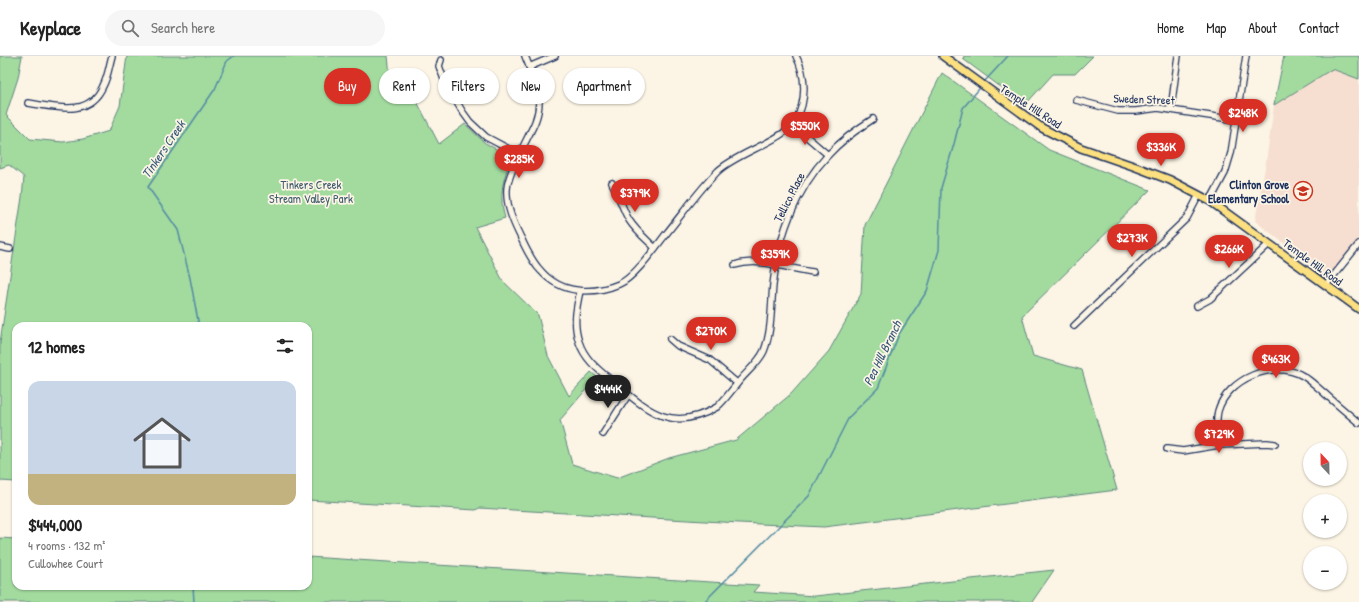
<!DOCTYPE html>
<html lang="en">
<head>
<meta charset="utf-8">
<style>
	:root { --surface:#fff; --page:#f6f6f6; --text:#222; --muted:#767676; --line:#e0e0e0; --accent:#d93025 }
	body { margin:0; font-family:"Patrick Hand",sans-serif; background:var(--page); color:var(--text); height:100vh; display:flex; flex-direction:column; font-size:15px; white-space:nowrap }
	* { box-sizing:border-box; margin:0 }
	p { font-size:13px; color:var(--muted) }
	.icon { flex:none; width:22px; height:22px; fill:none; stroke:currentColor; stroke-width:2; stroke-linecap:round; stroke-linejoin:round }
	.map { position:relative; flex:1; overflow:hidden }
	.drawer { position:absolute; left:12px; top:266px; width:300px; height:268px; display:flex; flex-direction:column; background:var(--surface); border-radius:12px; box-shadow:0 1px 3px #0004 }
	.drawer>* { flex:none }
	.banner { position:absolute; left:324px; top:12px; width:380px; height:36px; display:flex; gap:8px }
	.needle { width:26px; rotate:338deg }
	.controls { position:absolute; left:1303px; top:386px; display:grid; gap:8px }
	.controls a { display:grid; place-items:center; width:44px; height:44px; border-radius:50%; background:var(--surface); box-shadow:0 1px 3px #0004; font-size:20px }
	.price { position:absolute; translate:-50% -34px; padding:0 9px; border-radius:14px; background:var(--accent); color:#fff; font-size:13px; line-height:26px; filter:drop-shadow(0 1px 2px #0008) }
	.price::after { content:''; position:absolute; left:50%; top:24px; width:12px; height:9px; margin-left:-6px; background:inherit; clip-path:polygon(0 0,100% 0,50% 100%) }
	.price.current { background:#222; color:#fff }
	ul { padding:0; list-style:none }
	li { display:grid; align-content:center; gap:8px; height:212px; padding:0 16px }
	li+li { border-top:1px solid var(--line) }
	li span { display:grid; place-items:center; height:124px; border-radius:12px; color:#555 }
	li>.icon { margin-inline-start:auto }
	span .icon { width:72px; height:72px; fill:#fffc; stroke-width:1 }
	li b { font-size:17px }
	h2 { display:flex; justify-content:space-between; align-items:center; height:48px; padding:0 16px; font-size:17px }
	.chip { padding:0 14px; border-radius:18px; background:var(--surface); box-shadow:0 1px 3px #0004; font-size:14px; line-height:36px }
	.chip.current { background:var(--accent); color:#fff }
	header { display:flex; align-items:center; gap:24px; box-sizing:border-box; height:56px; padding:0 20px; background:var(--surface); border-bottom:1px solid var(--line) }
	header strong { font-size:19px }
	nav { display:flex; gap:22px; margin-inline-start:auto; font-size:14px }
	.search { width:280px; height:36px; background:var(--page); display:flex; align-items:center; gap:10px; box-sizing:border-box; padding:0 14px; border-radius:22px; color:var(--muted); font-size:15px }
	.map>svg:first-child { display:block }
	.built { fill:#f6dfd0 }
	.green { fill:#a3db9f; stroke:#5f857e }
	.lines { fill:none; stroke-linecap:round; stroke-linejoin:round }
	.stream { stroke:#538ba4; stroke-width:1.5 }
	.minor-casing { stroke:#1b2f5e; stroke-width:8 }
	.major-casing { stroke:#1b2f5e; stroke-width:10 }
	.minor { stroke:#fcf5e5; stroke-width:5.5 }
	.major { stroke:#fce080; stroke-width:7 }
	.labels { text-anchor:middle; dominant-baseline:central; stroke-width:3.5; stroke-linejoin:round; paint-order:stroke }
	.street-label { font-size:12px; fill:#1b2f5e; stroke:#fcf5e5 }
	.park-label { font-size:12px; fill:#3d5a6e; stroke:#fcf5e5 }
	.poi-label { font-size:12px; font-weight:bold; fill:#1b2f5e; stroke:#fcf5e5; text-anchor:end }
	.water-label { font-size:13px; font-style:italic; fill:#32567b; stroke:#fcf5e5 }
</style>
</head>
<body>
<header>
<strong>Keyplace</strong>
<div class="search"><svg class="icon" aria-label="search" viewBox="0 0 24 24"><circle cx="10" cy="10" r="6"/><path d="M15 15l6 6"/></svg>Search here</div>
<nav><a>Home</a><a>Map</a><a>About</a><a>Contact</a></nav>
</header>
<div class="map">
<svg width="1359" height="546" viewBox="0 0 1359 546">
	<rect width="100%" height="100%" fill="#fcf5e5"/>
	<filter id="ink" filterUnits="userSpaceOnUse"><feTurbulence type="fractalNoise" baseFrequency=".025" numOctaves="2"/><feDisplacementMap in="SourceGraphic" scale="8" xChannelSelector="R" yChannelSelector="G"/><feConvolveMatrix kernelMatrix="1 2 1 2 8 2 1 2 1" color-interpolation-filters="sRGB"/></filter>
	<g filter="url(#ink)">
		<path class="built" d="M1332,13L1359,23V182L1328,221L1255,165L1266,106L1274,49Z"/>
		<g class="green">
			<path d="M0,0H22L18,22L6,59L30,83L63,86L83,83L109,75L120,50L127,0H388L390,19L401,15L439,88L465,68L485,87L507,99L510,106C502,125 499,142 505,162L475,171L503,225L538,259L548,300L569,340L591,316L597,321L560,364L572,408L617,422L669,402L736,384L791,338L829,295L861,238L865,169L942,17L1049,94L1150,134L1022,260L1033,300L1082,314L1117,434L824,471L739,467L479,452L476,454L308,444V270H16V426L0,425V286L22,141L24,121L9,109L0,112Z"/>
			<path d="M964,0H1093L1075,18H1053L1025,49L963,3Z"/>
			<path d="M1284,0H1359V23L1332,13L1274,49Z"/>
			<path d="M0,482L16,483V530H308V501L759,529L753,536L815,540L1054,514L1032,546H0Z"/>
		</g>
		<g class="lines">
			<g class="stream">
				<path d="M984,26L1008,0"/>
				<path d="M199,270L190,222L178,174L148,131L215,33L227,5L234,0"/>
				<path d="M193,530L194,546"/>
				<path d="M704,546L809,440L849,361L878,332L899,278L927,235L939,194L941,132L954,88L963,52L979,33"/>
			</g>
			<defs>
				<g id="minor">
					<path d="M525,0C534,23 545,41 535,66C528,83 508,116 507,133C506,150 513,166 521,182C526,193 532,206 541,215C561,238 593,239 619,228C634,222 655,192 666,178C683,157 699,134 718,115C738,96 784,85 796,64C807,44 806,19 796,0"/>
					<path d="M441,4L439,10L445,26L462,55L470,66L486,81L520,99"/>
					<path d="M529,11L555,0"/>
					<path d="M1076,44L1118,55H1136L1158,52L1236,64"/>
					<path d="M28,47C56,51 89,62 103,30C108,21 109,10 112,0"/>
					<path d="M1171,53L1178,0"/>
					<path d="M792,68L828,99"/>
					<path d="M612,127C619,139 622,152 629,164C636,175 646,183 655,192"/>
					<path d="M1210,145L1225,117L1231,97L1246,0"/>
					<path d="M0,191L10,193"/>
					<path d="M735,209C760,201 788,213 813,216"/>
					<path d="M1326,229L1359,188"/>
					<path d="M580,235C576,253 573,269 579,286C585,304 599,314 612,325C647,354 671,378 717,351C725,344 730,336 737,328C745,317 758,308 764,295C772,275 771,250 773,229C778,182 795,134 828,99C841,85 857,73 873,63"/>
					<path d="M1197,250L1210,243L1269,188"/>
					<path d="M1074,270L1187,162L1199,139"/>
					<path d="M670,283L678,290L710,304L737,327"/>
					<path d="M603,378L628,339"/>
					<path d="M1219,389C1218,378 1215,366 1218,355C1227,323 1274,303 1303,320C1310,324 1316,330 1322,335C1334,346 1347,357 1359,367"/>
					<path d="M1167,393L1183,395L1219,389L1267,387L1275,388"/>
				</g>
				<path id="major" d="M943,0L1042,72L1081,92L1136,111L1170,124L1210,145L1359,253"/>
			</defs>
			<use href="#minor" class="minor-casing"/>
			<use href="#major" class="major-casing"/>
			<use href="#minor" class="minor"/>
			<use href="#major" class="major"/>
		</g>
	</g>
	<defs>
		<symbol id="school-ring" viewBox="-11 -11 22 22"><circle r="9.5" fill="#fcf5e5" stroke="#c8321e" stroke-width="1.5"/><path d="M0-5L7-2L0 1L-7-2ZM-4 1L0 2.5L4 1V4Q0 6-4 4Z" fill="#c8321e"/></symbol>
	</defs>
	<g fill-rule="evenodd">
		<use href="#school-ring" x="1292" y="124" width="22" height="22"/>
	</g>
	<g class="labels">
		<g class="street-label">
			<text transform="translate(1144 43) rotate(2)">Sweden Street</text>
			<text transform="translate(1031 50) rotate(33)">Temple Hill Road</text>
			<text transform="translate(789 141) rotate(-63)">Tellico Place</text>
			<text transform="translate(1313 206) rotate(36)">Temple Hill Road</text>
		</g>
		<g class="park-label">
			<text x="311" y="128">Tinkers Creek<tspan x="311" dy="14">Stream Valley Park</tspan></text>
		</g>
		<g class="poi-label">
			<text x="1289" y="128">Clinton Grove<tspan x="1289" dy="14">Elementary School</tspan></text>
		</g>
		<g class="water-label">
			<text transform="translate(163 93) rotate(-56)">Tinkers Creek</text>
			<text transform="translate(882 297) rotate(-64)">Pea Hill Branch</text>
		</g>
	</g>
</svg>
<div class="controls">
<a><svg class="needle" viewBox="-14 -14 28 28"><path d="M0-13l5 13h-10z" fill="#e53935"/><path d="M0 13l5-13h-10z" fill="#767676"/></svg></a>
<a>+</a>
<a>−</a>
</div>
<b class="price" style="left:1243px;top:77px">$248K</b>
<b class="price" style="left:805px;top:90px">$550K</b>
<b class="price" style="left:1161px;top:111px">$336K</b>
<b class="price" style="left:519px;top:123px">$285K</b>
<b class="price" style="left:635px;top:157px">$379K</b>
<b class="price" style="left:1132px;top:202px">$273K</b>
<b class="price" style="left:1229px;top:213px">$266K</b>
<b class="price" style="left:775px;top:218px">$359K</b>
<b class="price" style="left:711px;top:295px">$270K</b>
<b class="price" style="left:1276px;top:323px">$463K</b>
<b class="price current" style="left:608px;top:353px">$444K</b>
<b class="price" style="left:1219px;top:398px">$729K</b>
<div class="banner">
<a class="chip current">Buy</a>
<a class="chip">Rent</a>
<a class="chip">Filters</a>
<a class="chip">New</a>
<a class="chip">Apartment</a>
</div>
<section class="drawer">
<h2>12 homes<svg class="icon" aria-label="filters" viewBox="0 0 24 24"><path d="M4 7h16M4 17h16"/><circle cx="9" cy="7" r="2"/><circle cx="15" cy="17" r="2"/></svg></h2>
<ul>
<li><span style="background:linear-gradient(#c9d6e8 75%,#c2b280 0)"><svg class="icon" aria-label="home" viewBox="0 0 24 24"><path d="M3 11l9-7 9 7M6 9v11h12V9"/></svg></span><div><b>$444,000</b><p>4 rooms · 132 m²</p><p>Cullowhee Court</p></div></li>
</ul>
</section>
</div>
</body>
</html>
